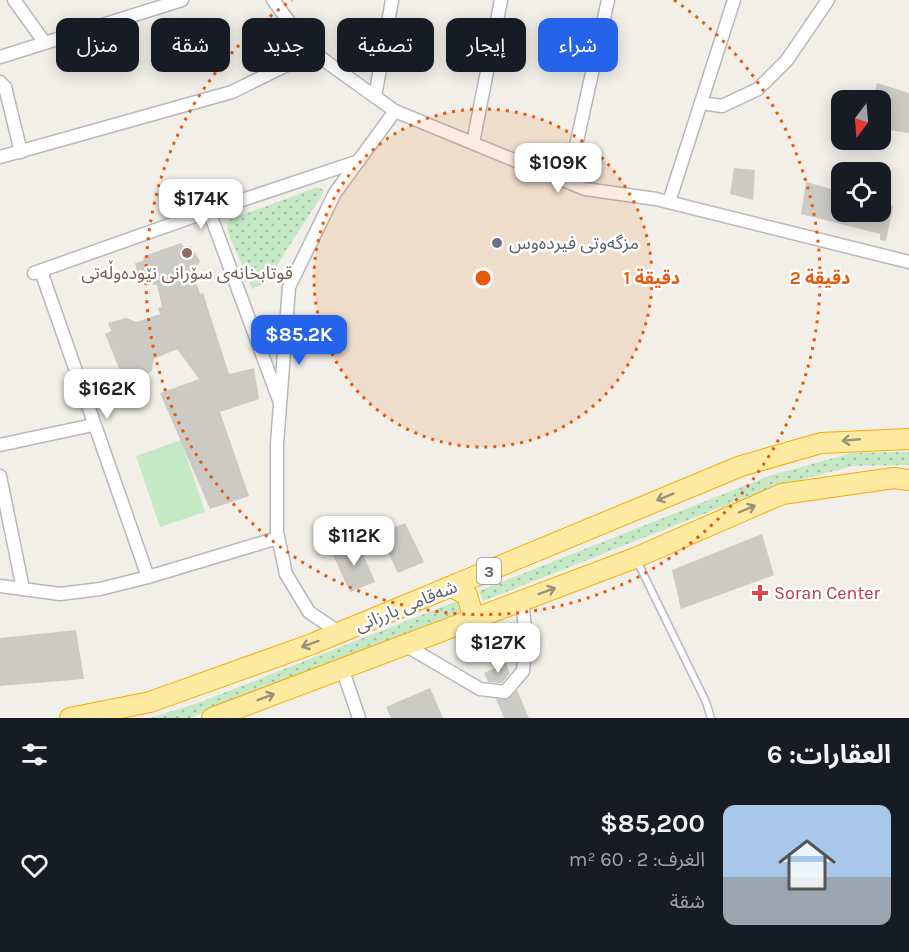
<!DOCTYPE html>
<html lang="ar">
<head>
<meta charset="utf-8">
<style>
	:root { --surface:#171b24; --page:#20242c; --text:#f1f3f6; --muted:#9ea1a6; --accent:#2563eb }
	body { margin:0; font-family:Karla,"Noto Sans Arabic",sans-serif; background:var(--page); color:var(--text); direction:rtl; height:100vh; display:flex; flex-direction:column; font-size:22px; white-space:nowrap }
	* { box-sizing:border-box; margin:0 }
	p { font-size:20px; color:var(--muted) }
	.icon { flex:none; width:33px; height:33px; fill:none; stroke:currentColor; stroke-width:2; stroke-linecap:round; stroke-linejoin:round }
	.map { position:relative; height:718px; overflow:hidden; direction:ltr }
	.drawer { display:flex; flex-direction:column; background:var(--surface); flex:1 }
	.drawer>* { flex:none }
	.hud { position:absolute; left:18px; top:18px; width:600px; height:54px; direction:rtl; display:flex; gap:12px }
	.needle { width:39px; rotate:196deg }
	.controls { position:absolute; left:831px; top:90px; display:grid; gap:12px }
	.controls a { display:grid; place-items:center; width:60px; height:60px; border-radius:12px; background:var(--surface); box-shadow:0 3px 15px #0003; font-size:30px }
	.price { position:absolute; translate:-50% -51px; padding:0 14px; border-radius:12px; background:#fff; color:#222; font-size:20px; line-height:39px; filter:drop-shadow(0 2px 3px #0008) }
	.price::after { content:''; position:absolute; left:50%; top:36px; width:18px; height:14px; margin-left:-9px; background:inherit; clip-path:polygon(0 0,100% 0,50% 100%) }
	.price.active { background:var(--accent); color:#fff }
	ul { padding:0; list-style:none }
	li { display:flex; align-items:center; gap:18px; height:150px; padding:0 18px }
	li span { display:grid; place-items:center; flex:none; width:168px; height:120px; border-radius:12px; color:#555 }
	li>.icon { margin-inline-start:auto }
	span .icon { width:72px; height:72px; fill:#fffc; stroke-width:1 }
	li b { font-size:26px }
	h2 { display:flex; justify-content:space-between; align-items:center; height:72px; padding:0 18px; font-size:26px }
	.chip { padding:0 21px; border-radius:12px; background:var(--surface); box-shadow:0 3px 15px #0003; font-size:21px; line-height:54px }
	.chip.active { background:var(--accent); color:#fff }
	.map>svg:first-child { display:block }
	.park { fill:url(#park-dots) }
	.garden { fill:#c5e8c5 }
	.building { fill:#cccac5 }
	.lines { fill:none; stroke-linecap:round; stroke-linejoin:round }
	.service-casing { stroke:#b5b8bc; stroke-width:9 }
	.minor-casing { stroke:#b5b8bc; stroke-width:15 }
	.trunk-casing { stroke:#f9ab00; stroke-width:22 }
	.service { stroke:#fff; stroke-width:6 }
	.minor { stroke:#fff; stroke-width:12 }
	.trunk { stroke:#feeaa1; stroke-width:20 }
	.oneway { stroke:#97927c }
	.ring { fill:none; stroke:#e8590c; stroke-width:3; stroke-dasharray:3 6 }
	.worship-dot { fill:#6b7280; stroke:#fff; stroke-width:2 }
	.education-dot { fill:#8d6e63; stroke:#fff; stroke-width:2 }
	.health-dot { fill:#e0444e; stroke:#fff; stroke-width:2 }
	.labels { text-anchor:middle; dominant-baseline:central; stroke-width:5; stroke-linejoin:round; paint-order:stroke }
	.shield { fill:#fff; stroke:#8f9295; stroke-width:1.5 }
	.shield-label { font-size:16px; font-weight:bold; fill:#5f6368 }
	.worship-label { font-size:18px; fill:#5b616d; stroke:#fff; text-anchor:start }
	.education-label { font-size:18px; fill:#785e54; stroke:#fff }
	.health-label { font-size:18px; fill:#be3a42; stroke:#fff; text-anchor:start }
	.street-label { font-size:18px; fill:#5f6368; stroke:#fff }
	.centre { fill:#e8590c; stroke:#fff; stroke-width:3 }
	.ring-label { font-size:18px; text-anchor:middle; font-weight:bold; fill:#e8590c; stroke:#fff; stroke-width:5; stroke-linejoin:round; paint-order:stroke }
</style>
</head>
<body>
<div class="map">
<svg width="909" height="718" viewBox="0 0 909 718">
	<defs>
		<pattern id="park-dots" width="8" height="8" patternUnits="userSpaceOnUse" patternTransform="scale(1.5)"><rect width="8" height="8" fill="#c5e8c5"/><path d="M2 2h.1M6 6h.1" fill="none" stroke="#a3c0a4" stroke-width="1.8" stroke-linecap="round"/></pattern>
	</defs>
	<rect width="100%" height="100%" fill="#f1efe8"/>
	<g class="park">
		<path d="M317,187L324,190L320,198L266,282L252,289L227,230L229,220Z"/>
		<path d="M909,452V465L853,466L772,487L483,601L479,591L769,476L852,453Z"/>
		<path d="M457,601L460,612L200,714L190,718H150L198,703Z"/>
	</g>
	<path class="garden" d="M181,440L205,512L160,527L136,456Z"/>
	<g class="building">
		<path d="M877,83L909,93V133L880,129V100H873Z"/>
		<path d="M734,168L755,170L753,200L730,194Z"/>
		<path d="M806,182L842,192V212H880V203L893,206L886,241L880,240V234L801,214Z"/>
		<path d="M181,243L183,246H191L200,261L194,274L200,294L203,293L229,374L254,368L259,399L220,412L249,496L210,509L160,393L199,379L177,349L154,359L152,370L144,376L127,381L126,371L121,373L105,334L111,331L108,323L126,318L137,322L160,314L158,308L162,307L157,285L144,284L138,277L135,263L143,261L144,256Z"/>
		<path d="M405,523L424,562L398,573L379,534Z"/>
		<path d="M762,534L774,575L681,609L672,570Z"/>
		<path d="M357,540L375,582L350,592L332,553Z"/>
		<path d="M76,630L84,679L0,686V638Z"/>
		<path d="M506,663L510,673L502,683L488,682L484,673Z"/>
		<path d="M430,688L443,718H391L386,707Z"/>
		<path d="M517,690L529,718H504L496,699H508Z"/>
	</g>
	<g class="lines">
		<defs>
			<path id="service" d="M637,561L706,702L711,718"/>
			<g id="minor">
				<path d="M14,0L45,43"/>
				<path d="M273,0L310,50L356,83L395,111L482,147L585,189L656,199L909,262"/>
				<path d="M0,57L182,0"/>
				<path d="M0,82L5,87L21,152"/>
				<path d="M375,97L392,0"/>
				<path d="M701,103L722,106L758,89L787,60L828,0"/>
				<path d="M473,143L501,0"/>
				<path d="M0,157L232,92L295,61L310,50"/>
				<path d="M568,182L608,0"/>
				<path d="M669,202L734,0"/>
				<path d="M209,211L279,400"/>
				<path d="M41,271L148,577"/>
				<path d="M34,273L209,211L359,161"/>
				<path d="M0,445L93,425"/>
				<path d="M0,476L23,589"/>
				<path d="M0,586L60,594L100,589L148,577L278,538"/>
				<path d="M340,633L309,612L286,574L277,532V444L289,287L335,193L395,111"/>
				<path d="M405,645L480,689L505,692L523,671L526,638L522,600"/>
				<path d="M342,668L359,718"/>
			</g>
			<g id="trunk">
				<path d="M452,587L467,595L472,612L470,620"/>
				<path d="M70,718L150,702L312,644L741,466L821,443L909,439"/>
				<path d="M212,718L635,558L782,494L894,478L909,480"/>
			</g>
		</defs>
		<use href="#service" class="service-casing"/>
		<use href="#minor" class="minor-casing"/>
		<use href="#trunk" class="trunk-casing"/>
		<use href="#service" class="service"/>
		<use href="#minor" class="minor"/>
		<use href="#trunk" class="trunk"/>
	</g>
	<defs><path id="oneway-shaft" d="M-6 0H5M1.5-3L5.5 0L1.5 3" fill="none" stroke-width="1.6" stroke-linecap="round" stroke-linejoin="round" transform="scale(1.5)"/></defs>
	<g class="oneway">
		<use href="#oneway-shaft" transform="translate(851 440) rotate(175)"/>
		<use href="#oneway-shaft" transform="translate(665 497) rotate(158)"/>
		<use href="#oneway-shaft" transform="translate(747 509) rotate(-23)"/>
		<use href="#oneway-shaft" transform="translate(547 591) rotate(-20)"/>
		<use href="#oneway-shaft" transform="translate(310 644) rotate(160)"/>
		<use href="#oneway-shaft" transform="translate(266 697) rotate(-21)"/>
	</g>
	<circle cx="483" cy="278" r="169" fill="#e8590c" fill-opacity=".12"/>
	<g class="ring">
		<circle cx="483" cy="278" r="169"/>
		<path d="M674 0A337 337 0 1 1 292 0"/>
	</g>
	<circle class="worship-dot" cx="497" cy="243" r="6"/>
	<circle class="education-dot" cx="187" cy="253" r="6"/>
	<path class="health-dot" d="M757 584h6v6h6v6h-6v6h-6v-6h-6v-6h6z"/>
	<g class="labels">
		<rect class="shield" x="477" y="558" width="24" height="26" rx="4.5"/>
		<g class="shield-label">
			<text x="489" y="571">3</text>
		</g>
		<g class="worship-label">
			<text x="509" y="243">مزگەوتی فیردەوس</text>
		</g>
		<g class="education-label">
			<text x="187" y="273">قوتابخانەی سۆرانی نێودەوڵەتی</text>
		</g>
		<g class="health-label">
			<text x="774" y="593">Soran Center</text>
		</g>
		<g class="street-label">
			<text transform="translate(406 606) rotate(-22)">شەقامی بارزانی</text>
		</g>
	</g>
	<circle cx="483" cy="278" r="9" class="centre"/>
	<g class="ring-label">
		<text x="652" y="284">1 دقيقة</text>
		<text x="820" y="284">2 دقيقة</text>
	</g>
</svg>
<div class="controls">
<a><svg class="needle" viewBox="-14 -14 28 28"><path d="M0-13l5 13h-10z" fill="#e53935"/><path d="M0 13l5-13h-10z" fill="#9ea1a6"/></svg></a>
<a><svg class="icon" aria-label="locate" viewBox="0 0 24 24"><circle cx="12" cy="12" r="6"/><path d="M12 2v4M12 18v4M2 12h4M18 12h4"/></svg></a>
</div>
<b class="price" style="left:558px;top:194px">$109K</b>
<b class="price" style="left:201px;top:230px">$174K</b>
<b class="price active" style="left:299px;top:366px">$85.2K</b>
<b class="price" style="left:107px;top:420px">$162K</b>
<b class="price" style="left:354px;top:567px">$112K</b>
<b class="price" style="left:498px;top:674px">$127K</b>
<div class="hud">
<a class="chip active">شراء</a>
<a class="chip">إيجار</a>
<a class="chip">تصفية</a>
<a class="chip">جديد</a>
<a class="chip">شقة</a>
<a class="chip">منزل</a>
</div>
</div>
<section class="drawer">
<h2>العقارات: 6<svg class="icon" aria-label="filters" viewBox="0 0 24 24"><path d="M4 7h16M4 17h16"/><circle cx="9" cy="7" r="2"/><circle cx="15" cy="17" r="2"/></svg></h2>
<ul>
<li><span style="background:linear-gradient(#a9c7e8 60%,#9aa5b1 0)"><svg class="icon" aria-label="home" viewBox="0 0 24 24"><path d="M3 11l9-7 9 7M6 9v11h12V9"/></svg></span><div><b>$85,200</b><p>الغرف: 2 · 60 m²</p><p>شقة</p></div><svg class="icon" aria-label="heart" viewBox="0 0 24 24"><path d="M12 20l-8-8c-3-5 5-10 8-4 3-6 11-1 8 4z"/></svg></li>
</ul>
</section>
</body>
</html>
